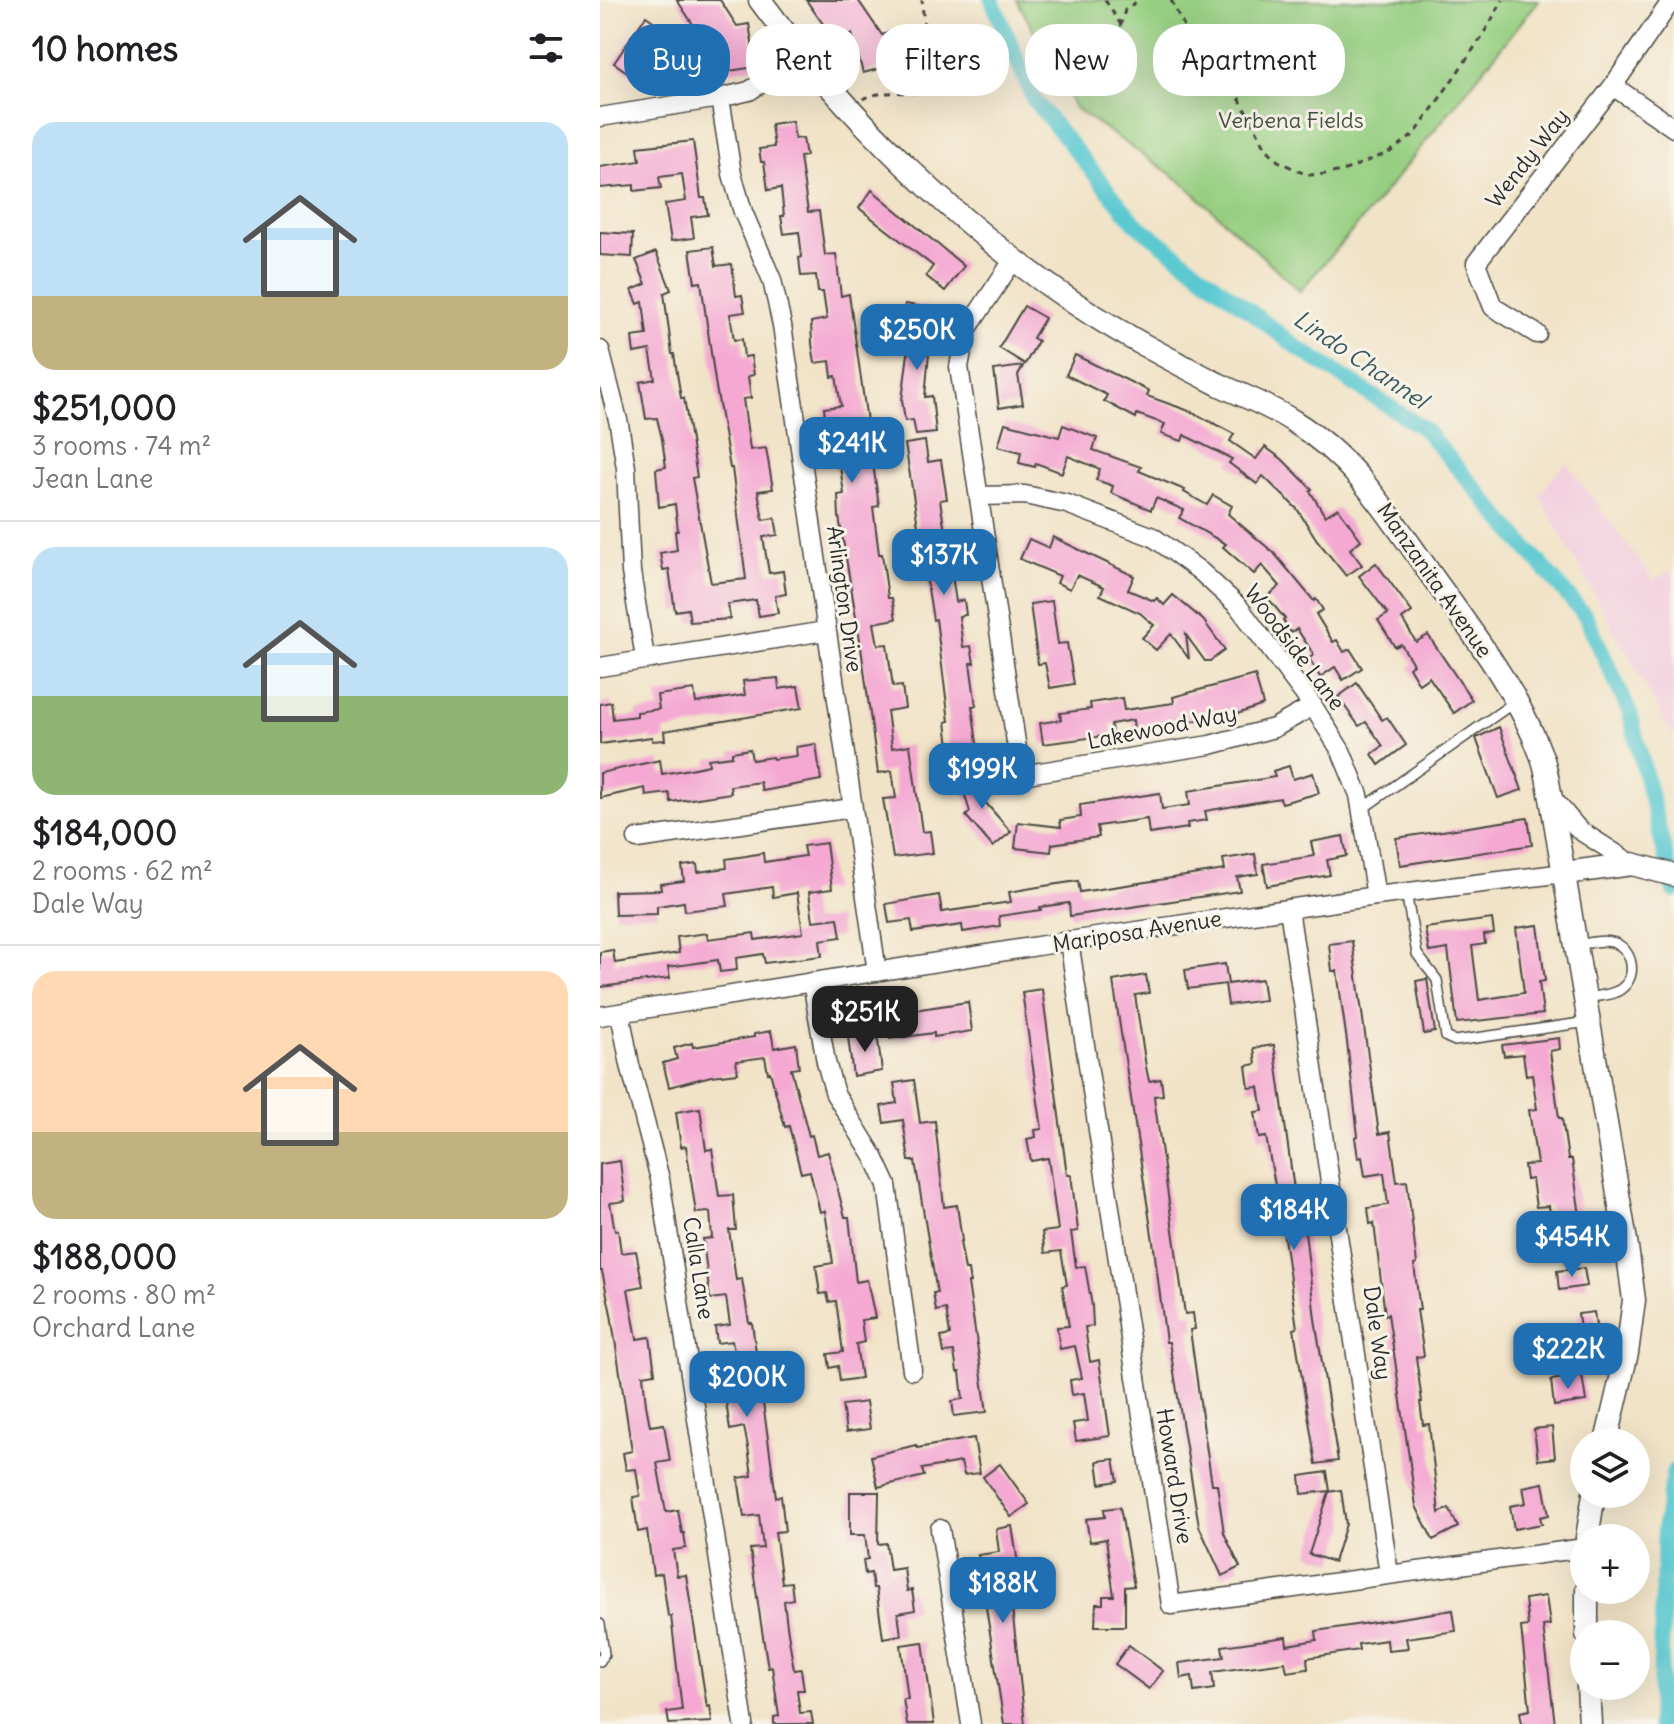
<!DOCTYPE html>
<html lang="en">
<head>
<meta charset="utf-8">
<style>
	:root { --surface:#fff; --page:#f2f2f2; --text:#202124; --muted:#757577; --line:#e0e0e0; --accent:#1f6fb2 }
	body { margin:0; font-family:Delius,sans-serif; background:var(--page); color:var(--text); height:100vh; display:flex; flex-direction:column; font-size:30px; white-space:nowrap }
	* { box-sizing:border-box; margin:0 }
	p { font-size:26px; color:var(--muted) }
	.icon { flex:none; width:44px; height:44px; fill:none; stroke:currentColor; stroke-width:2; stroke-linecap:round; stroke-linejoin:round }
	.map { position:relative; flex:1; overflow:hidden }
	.details { display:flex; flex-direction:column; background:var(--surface); width:600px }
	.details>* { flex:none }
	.guide { position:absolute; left:24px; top:24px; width:760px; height:72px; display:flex; gap:16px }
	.fabs { position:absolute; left:970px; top:1428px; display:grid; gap:16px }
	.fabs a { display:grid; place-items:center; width:80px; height:80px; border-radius:50%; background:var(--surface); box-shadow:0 8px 32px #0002; font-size:40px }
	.price { position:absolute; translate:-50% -68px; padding:0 18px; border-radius:16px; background:var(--accent); color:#fff; font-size:26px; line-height:52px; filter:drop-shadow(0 2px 4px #0008) }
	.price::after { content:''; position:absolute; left:50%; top:48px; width:24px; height:18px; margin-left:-12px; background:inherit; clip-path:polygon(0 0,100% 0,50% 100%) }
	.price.current { background:#222; color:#fff }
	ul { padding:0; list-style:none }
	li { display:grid; align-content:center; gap:16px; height:424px; padding:0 32px }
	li+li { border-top:2px solid var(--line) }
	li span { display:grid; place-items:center; height:248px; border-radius:24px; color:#555 }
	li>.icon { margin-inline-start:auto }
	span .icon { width:144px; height:144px; fill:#fffc; stroke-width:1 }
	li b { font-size:34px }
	h2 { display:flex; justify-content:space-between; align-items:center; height:96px; padding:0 32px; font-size:34px }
	.tag { padding:0 28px; border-radius:32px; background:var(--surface); box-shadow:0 8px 32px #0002; font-size:28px; line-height:72px }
	.tag.current { background:var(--accent); color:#fff }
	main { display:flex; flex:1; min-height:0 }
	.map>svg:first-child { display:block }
	.built { fill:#f3cfdf }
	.green { fill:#97cf82; stroke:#617d56; stroke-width:2 }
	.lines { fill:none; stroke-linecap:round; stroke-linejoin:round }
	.canal { stroke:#5cc9d1; stroke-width:16 }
	.building { fill:#f4a8d2 }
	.service-casing { stroke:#494742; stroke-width:12 }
	.minor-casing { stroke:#494742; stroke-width:21 }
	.tertiary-casing { stroke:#494742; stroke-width:25 }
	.path { stroke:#494742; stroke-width:3; stroke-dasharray:6 6; stroke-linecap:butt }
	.service { stroke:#fff; stroke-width:9 }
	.minor { stroke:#fff; stroke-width:18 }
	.tertiary { stroke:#fff; stroke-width:22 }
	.labels { text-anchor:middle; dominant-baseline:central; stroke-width:6; stroke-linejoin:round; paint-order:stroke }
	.park-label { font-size:22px; fill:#465441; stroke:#f7f3e8 }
	.street-label { font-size:22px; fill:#2b2b2b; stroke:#f7f3e8 }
	.water-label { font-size:24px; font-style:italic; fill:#3a5a5d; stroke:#f7f3e8 }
</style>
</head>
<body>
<main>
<section class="details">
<h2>10 homes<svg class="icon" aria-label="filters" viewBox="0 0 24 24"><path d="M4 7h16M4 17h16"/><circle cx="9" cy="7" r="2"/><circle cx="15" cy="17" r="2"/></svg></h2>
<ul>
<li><span style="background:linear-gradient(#bfe0f5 70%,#c2b280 0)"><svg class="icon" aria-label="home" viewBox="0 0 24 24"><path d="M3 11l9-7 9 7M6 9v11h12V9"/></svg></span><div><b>$251,000</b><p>3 rooms · 74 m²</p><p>Jean Lane</p></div></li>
<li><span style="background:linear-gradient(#bfe0f5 60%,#8fb573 0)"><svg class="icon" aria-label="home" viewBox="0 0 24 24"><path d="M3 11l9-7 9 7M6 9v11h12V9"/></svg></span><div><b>$184,000</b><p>2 rooms · 62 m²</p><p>Dale Way</p></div></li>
<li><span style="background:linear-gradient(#ffd9b3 65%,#c2b280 0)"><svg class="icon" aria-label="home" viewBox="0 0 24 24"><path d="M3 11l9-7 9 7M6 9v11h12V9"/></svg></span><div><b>$188,000</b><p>2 rooms · 80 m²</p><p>Orchard Lane</p></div></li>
</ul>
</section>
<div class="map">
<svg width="1074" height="1724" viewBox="0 0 1074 1724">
	<rect width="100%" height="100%" fill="#f7f3e8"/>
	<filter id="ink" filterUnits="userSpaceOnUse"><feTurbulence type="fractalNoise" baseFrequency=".0125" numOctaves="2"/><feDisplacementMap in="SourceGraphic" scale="16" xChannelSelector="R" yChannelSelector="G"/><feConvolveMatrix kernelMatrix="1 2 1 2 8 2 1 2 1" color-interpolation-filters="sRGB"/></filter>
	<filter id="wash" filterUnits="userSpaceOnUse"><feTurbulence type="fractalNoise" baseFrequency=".006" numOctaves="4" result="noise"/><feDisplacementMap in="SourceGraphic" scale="32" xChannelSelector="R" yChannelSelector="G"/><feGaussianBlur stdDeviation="1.8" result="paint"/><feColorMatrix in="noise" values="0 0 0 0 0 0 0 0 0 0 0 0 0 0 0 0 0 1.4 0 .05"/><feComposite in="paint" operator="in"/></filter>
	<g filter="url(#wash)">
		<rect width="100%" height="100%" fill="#f1e3c7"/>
		<path class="built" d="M966,462L1054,581L1070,570L1074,576V738L939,495Z"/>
		<path class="green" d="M417,0H939L773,207L700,291L582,182L475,108Z"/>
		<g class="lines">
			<g class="canal">
				<path d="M392,0L434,100L535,223L698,348L824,429L986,617L1030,713L1074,890"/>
				<path d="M1059,1724L1065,1522L1074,1471"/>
			</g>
		</g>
		<g id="blocks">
			<g class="building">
				<path d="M77,0H120L137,26L149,24L156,67L102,75L99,53L123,70Z"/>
				<path d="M206,0H258L282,35L292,32L301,63L263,73L252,34L238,45Z"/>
				<path d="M46,16L66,30L45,60L50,64L39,80L14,63Z"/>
				<path d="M192,121L195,139L203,138L206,156L200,157L208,212L219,211L225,255L236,254L241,296L249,294L279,506L273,507L279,554H282L288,598H292L296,619L274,623L278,645L287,644L293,687L302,686L305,708L287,711L292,748L310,745L322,832L330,831L333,853L293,858L283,799L296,798L292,771L278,773L260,640L239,517L238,495L244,494L240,466L237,467L233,447L229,448L224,408L241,406L236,376L232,377L230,361L215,363L212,344L211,322L227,319L223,292H218L216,275L201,276L199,258L202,257L199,232L184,234L181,216H184L181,188L168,190L164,162H161L159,149L174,147L171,124Z"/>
				<path d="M93,141L101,198H105L108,215L91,217L94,238L71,241L65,204L86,201L82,174L59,177L61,188L34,191V185L0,188V167L40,161L38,147Z"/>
				<path d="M272,190L364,266L345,291L326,276L333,266L259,208Z"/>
				<path d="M0,232L33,234L32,257L0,255Z"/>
				<path d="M113,247L116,266L132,264L136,296L142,295L145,312L130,314L134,340L142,339L144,357L151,356L154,375L148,376L151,398L143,399L150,450L166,448L173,489L158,491L163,520L175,518L178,535L163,537L169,573L183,571L186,594L175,596L178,613L159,616L156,600L128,604L130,619L90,622L88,609L75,611L69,569L63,570L60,553L77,550L75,531H78L75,504L59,507L56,469L66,467L62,439L57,418L46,419L40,382L55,379L50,350L34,353L32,337L47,335L43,302L38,304L32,290L46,284L36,260L56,252L71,290L64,293L72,354H74L81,398H84L97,477L92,478L111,583L146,579L132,468H130L115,381L101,282L95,283L90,250Z"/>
				<path d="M305,304L329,308L322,352L329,353L325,397L332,396L336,433L316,435L313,420L305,421L302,400L310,338L299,337Z"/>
				<path d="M424,306L445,318L433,338L438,341L425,364L399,348Z"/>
				<path d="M475,355L549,391L547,396L592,412L634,434L630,441L656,459L665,447L682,459L712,489L710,491L725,516L738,508L761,540L750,549L762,565L746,576L717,540L697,509L663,476L657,484L629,463L632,459L584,435L582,441L561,434L565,424L537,414L536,418L504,401L507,395L466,375Z"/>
				<path d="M423,366L418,375L423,404L399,408L394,370Z"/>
				<path d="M405,423L459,437L463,425L497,438L493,450L541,467L539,471L585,490L584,492L607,505L613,495L632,506L628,514L674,553L714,601L716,599L723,610L716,614L733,642L737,640L744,652L750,649L762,668L743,680L735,667L720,677L709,658L714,655L697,629L691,633L683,620L685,619L667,597L680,586L662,565L654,574L623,547L626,544L579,518L584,510L556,498L551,510L511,493L513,486L496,480L500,469L468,456L462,473L436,463L435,467L419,463L421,452L398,446Z"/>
				<path d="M325,441L328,462L341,460L347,499L340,500L345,532L352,531L355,548L348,549L356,602L364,600L366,615L359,616L363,647L371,646L374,663H370L376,706H372L378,751L350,754L346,722L349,721L336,619L333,620L305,444Z"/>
				<path d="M453,537L534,576L528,590L554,601L557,598L564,605L573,595L603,620L625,650L610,661H605L586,635L589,659L571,634L556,650L542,638L554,625L540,613L500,595L504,587L477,575L470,589L457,583L460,576L420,559L429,539L449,548Z"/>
				<path d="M776,563L812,612L802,619L816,642L828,635L872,700L854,713L829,677L819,684L809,667L813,664L801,644L795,647L778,620L788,614L759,576Z"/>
				<path d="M452,601L458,644L467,643L474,684L450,688L445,663L438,664L430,604Z"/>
				<path d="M655,675L663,705L640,713L534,731L533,720L511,724L512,735L443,744L440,723L461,720L460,713L491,709L490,703L522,698L524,710L574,703L573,697Z"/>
				<path d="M178,678L179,689L198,686L202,708L64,731L65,740L52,741V737L0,744V704L11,702L13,719L37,716V712L59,709L57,695L94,690L96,703L145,695L143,681Z"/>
				<path d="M757,683L782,720L787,717L806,745L779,765L772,754L783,746L766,722L759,726L738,697Z"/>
				<path d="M899,727L922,790L898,798L876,738Z"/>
				<path d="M216,744L221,780L162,791L160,782L130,786L131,793L71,802L69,793L46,796L45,788L0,798V773L60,760L62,774L90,769L109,765L108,759L132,756V752L150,749L152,760L172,757L173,759L197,756L196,747Z"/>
				<path d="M689,766L693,779L713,773L719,793L682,803L680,798L605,811L607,820L587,823L588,828L549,834L547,819L497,826L499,837L452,844L451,852L415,848L418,822L461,827L460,820L481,817L480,805L560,793L562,809L590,805L588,791L675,777L673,771Z"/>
				<path d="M376,771L385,802L411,832L393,847L366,816L370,812L359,776Z"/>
				<path d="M928,818L932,845L800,865L796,838Z"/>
				<path d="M743,836L747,856L727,860L730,875L667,886L663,864L714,856L711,842Z"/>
				<path d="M226,843L232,889L209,892L213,921L238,918L241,937L220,940L222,956L165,963L163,954L136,958L137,970L120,972L118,960L68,967L70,978L0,987V952L13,950L15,963L79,953L77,937L107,933L108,939L154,933L155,940L203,933L197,893L173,897L172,887L126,894L128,906L85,911L84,902L57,906V914L15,915L14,891L61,890L60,884L84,881L82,866L97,864L98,872L127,868L126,859L146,856L163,853L164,862L205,856L203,846Z"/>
				<path d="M655,854L658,874L637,877L640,891L470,916L469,903L440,907L441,910L399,916L400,926L363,932L362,925L313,932L311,920L289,923L286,904L339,895L342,912L411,902L409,892L444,886L478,881L480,892L625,870L623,859Z"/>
				<path d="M892,919L894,934L884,935L885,944L872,946L879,1000L924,993L916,928L938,925L945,981L939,982L943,1014L857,1023L848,949L829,952L825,928Z"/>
				<path d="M752,941L779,1134L790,1132L797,1182L807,1181L817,1264L814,1265L820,1310H817L824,1356L816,1357L822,1402H820L823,1425L829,1424L839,1513L849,1508L858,1527L833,1540L816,1506L795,1360L788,1314L785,1315L774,1223L770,1224L768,1208L788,1205L784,1173L765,1176L762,1157L758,1158L755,1137L758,1136L747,1042L737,971H732L729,944Z"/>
				<path d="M625,964L628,984L662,979L665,1000L628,1005L625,984L588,989L585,970Z"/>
				<path d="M546,975L549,993L535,995L546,1067L549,1081L561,1079L563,1095L554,1096L555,1105L585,1314L593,1313L595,1329L590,1330L605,1438L612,1484H617L624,1533L640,1567L622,1576L599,1526L569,1342H566L554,1248L513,981Z"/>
				<path d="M827,979L835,1032L824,1034L816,981Z"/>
				<path d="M442,989L467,1175H471L476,1213L478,1231L471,1232L476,1267L485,1266L492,1306L493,1326L485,1327L490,1362L499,1360L510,1436L476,1441L473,1423L488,1421L484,1393L472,1395L470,1380L482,1378L475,1346L460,1349L457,1327L469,1326L462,1286L467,1285L461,1251L445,1253L442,1232L458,1230L448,1158L431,1161L427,1139L436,1137L435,1130L442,1129L422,992Z"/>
				<path d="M368,1002L372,1031L334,1037V1033L290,1039L286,1014Z"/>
				<path d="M171,1031L174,1048L196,1044L199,1068L191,1069L209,1136L212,1135L217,1155L228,1152L245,1217H249L256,1282L267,1280L275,1318L261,1320L264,1342L256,1344L261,1378L240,1381L238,1366L230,1368L228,1354L243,1352L236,1301L229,1302L227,1293L220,1294L216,1266L233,1263L225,1211L220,1212L210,1171L201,1173L189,1126L185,1127L170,1072L168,1073L165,1057L136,1061L138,1073L111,1076L69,1087L63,1063L77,1059L74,1048L92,1043L93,1047L154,1037V1034Z"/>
				<path d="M277,1033L282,1071L253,1076L248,1037Z"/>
				<path d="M959,1038L960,1049L950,1051L959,1118H962L968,1159H972L980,1216L983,1215L987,1244L955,1248L949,1206L936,1207L932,1179L926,1180L924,1165L937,1164L929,1110L937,1109L932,1074L926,1075L923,1054L904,1056L902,1045Z"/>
				<path d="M674,1045L700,1233L705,1232L715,1319L738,1461L716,1464L694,1329L697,1328L681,1217L666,1137L659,1138L655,1112L663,1111L659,1087L649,1088L646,1066L656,1064L654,1048Z"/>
				<path d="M314,1080L320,1123L335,1121L344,1207L357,1205L362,1241L360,1242L365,1270H368L370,1283H368L387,1412L354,1416L352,1401L363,1399L360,1372H357L354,1352L344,1353L341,1337L350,1335L346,1309L336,1311L333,1293H337L315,1161H309L303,1120L284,1123L281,1106L297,1103L294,1083Z"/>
				<path d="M100,1108L106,1150L112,1149L119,1196L133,1195L136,1230H129L136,1280L142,1279L149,1323H152L176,1497L181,1496L185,1531L175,1532L182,1583L191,1582L193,1599L184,1601L187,1626L194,1670L201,1669L204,1690H197L200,1713L211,1712L213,1724H174V1717L179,1716L172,1667L168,1668L161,1624L150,1549L163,1548L159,1515L144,1517L138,1478L152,1476L148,1447L144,1427L130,1430L124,1387L139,1385L134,1351L132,1341L117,1343L115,1327L130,1325L126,1297L110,1299L103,1239L112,1238L110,1212L96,1213L86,1146L81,1147L76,1112Z"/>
				<path d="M20,1161L25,1201L10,1203L15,1231L18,1230L21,1253L36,1251L43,1286L28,1289L37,1339L50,1337L55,1373L43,1375L46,1405L50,1426L64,1424L70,1461L57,1463L66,1512L78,1510L82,1533H84L86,1548L73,1550L77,1576L86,1575L107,1707L110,1706L112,1722L69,1724L67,1712L82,1710L71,1616H68L62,1573L53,1575L47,1530L38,1532L33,1497L40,1496L36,1469L26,1470L23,1453L32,1451L11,1314L2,1271H0V1164Z"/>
				<path d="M984,1268L987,1286L959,1290L957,1271Z"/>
				<path d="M994,1312L999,1346L964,1351L962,1331L980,1329L978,1314Z"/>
				<path d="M982,1375L986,1401L954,1406L951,1380Z"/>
				<path d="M266,1402L270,1429L246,1432L242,1405Z"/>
				<path d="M952,1427L955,1458L938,1460L934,1429Z"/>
				<path d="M374,1438L380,1473L364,1475L361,1462L322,1469L324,1476L278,1487L271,1456L316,1445L317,1448Z"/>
				<path d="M514,1459L518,1481L500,1484L497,1461Z"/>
				<path d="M400,1464L429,1504L411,1517L383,1477Z"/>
				<path d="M727,1472L730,1491L702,1494L700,1476Z"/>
				<path d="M943,1483L949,1515L940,1517L942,1524L914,1529L910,1506L926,1503L923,1487Z"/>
				<path d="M741,1490L746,1524L734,1562L709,1554L729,1492Z"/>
				<path d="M250,1492H279L278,1544L286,1543L290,1570L304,1568L307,1591L312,1590L315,1610L298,1613L301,1635L283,1638L276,1588H273L271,1573L265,1574L263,1560L268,1559L265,1535H250Z"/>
				<path d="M520,1507L534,1586L525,1587V1626H495L496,1604H503V1596H514L506,1539L490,1542L486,1519L505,1517L504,1509Z"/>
				<path d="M412,1526L419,1570L401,1572L405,1600L411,1599L425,1724H404L378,1555L399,1552L396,1529Z"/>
				<path d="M946,1596L950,1625L943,1626L955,1724H922L920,1712L930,1710L921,1627L928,1626L925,1599Z"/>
				<path d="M853,1610L856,1631L806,1638L808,1648L788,1650L787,1640L758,1644L759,1650L707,1658L708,1669L687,1672L685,1662L612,1672L614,1689L594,1692L592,1676L581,1678L579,1663L624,1657L622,1646L686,1637L687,1645L717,1640L716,1631Z"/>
				<path d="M323,1642L334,1724H307L303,1699H308L301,1645Z"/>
				<path d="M529,1645L563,1671L549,1689L515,1664Z"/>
			</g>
		</g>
	</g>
	<g filter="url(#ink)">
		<use href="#blocks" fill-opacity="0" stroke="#494742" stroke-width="2"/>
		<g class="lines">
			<defs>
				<g id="service">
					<path d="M762,809L916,701"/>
					<path d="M806,892L817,954L837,980L846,1037L855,1041L988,1022"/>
					<path d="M977,945C989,943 1003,939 1015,943C1033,950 1038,977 1021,989C1011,996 996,996 985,998"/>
					<path d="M0,1624L4,1654L0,1661"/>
				</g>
				<g id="minor">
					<path d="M1013,86L1074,128"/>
					<path d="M120,98L132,174L143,212L172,280L182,325L277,972"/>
					<path d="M0,117L120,98L149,91L173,76L198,52"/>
					<path d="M414,259L366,331L359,367L421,775L610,745L674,728L713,706"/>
					<path d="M937,334L893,307L876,263L1013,86L1072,0"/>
					<path d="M0,350L19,424L26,468L31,572L45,658"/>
					<path d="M379,496L425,495L467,504L553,537L600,571L638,606L713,706L741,751L759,795L776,896"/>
					<path d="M0,667L225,631"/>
					<path d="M952,798L979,830L1032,864"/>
					<path d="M37,839L252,808"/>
					<path d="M689,909L789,1574"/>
					<path d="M469,941L571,1605L984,1548"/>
					<path d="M212,982L226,1062L235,1094L274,1157L287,1185L312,1370"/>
					<path d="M20,1013L30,1065L60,1179L144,1724"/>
					<path d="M0,1016L469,941L776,896L965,873"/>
					<path d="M340,1529L371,1724"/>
				</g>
				<g id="tertiary">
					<path d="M160,0C244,114 358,226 476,304C521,334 569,359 618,384C643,396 670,406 693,421C756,460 788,514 829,572C871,631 917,689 942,757C947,770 948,784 951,798L1027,1247L1034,1300L1027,1353L1006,1442"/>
					<path d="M965,873L1032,864L1074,875"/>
					<path d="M987,1538L994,1494"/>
					<path d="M987,1590V1634"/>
					<path d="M988,1686L990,1724"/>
				</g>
			</defs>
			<use href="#service" class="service-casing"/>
			<use href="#minor" class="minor-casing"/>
			<use href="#tertiary" class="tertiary-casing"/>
			<g class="path">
				<path d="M505,0L521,25"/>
				<path d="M571,0L591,41L639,98L666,148L678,161L707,175L728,174L745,170L790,152L815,134L881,38L903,0"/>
				<path d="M517,38L525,10L539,0"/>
				<path d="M263,99C282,89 310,94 331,93C360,67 332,59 326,38C323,27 323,12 322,0"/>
			</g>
			<use href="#service" class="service"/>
			<use href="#minor" class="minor"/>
			<use href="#tertiary" class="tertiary"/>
		</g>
	</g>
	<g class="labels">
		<g class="park-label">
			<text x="691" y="120">Verbena Fields</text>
		</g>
		<g class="street-label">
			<text transform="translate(927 158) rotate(-52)">Wendy Way</text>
			<text transform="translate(835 580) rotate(55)">Manzanita Avenue</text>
			<text transform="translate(245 599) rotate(82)">Arlington Drive</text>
			<text transform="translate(695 647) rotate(53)">Woodside Lane</text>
			<text transform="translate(562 727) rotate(-11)">Lakewood Way</text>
			<text transform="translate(537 931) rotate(-9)">Mariposa Avenue</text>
			<text transform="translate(99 1268) rotate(81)">Calla Lane</text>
			<text transform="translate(778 1333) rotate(82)">Dale Way</text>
			<text transform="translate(575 1476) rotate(81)">Howard Drive</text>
		</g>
		<g class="water-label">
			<text transform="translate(761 359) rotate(34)">Lindo Channel</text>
		</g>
	</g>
</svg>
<div class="fabs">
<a><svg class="icon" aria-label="layers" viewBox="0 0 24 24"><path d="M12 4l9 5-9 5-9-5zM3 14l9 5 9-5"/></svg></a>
<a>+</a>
<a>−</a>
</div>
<b class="price" style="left:317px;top:372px">$250K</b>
<b class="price" style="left:252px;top:485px">$241K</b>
<b class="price" style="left:344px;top:597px">$137K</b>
<b class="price" style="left:382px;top:811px">$199K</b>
<b class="price current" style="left:265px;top:1054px">$251K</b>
<b class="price" style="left:694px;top:1252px">$184K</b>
<b class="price" style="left:972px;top:1279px">$454K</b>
<b class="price" style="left:968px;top:1391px">$222K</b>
<b class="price" style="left:147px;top:1419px">$200K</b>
<b class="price" style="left:403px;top:1625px">$188K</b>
<div class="guide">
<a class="tag current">Buy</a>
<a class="tag">Rent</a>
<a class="tag">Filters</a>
<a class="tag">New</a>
<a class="tag">Apartment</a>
</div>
</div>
</main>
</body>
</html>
